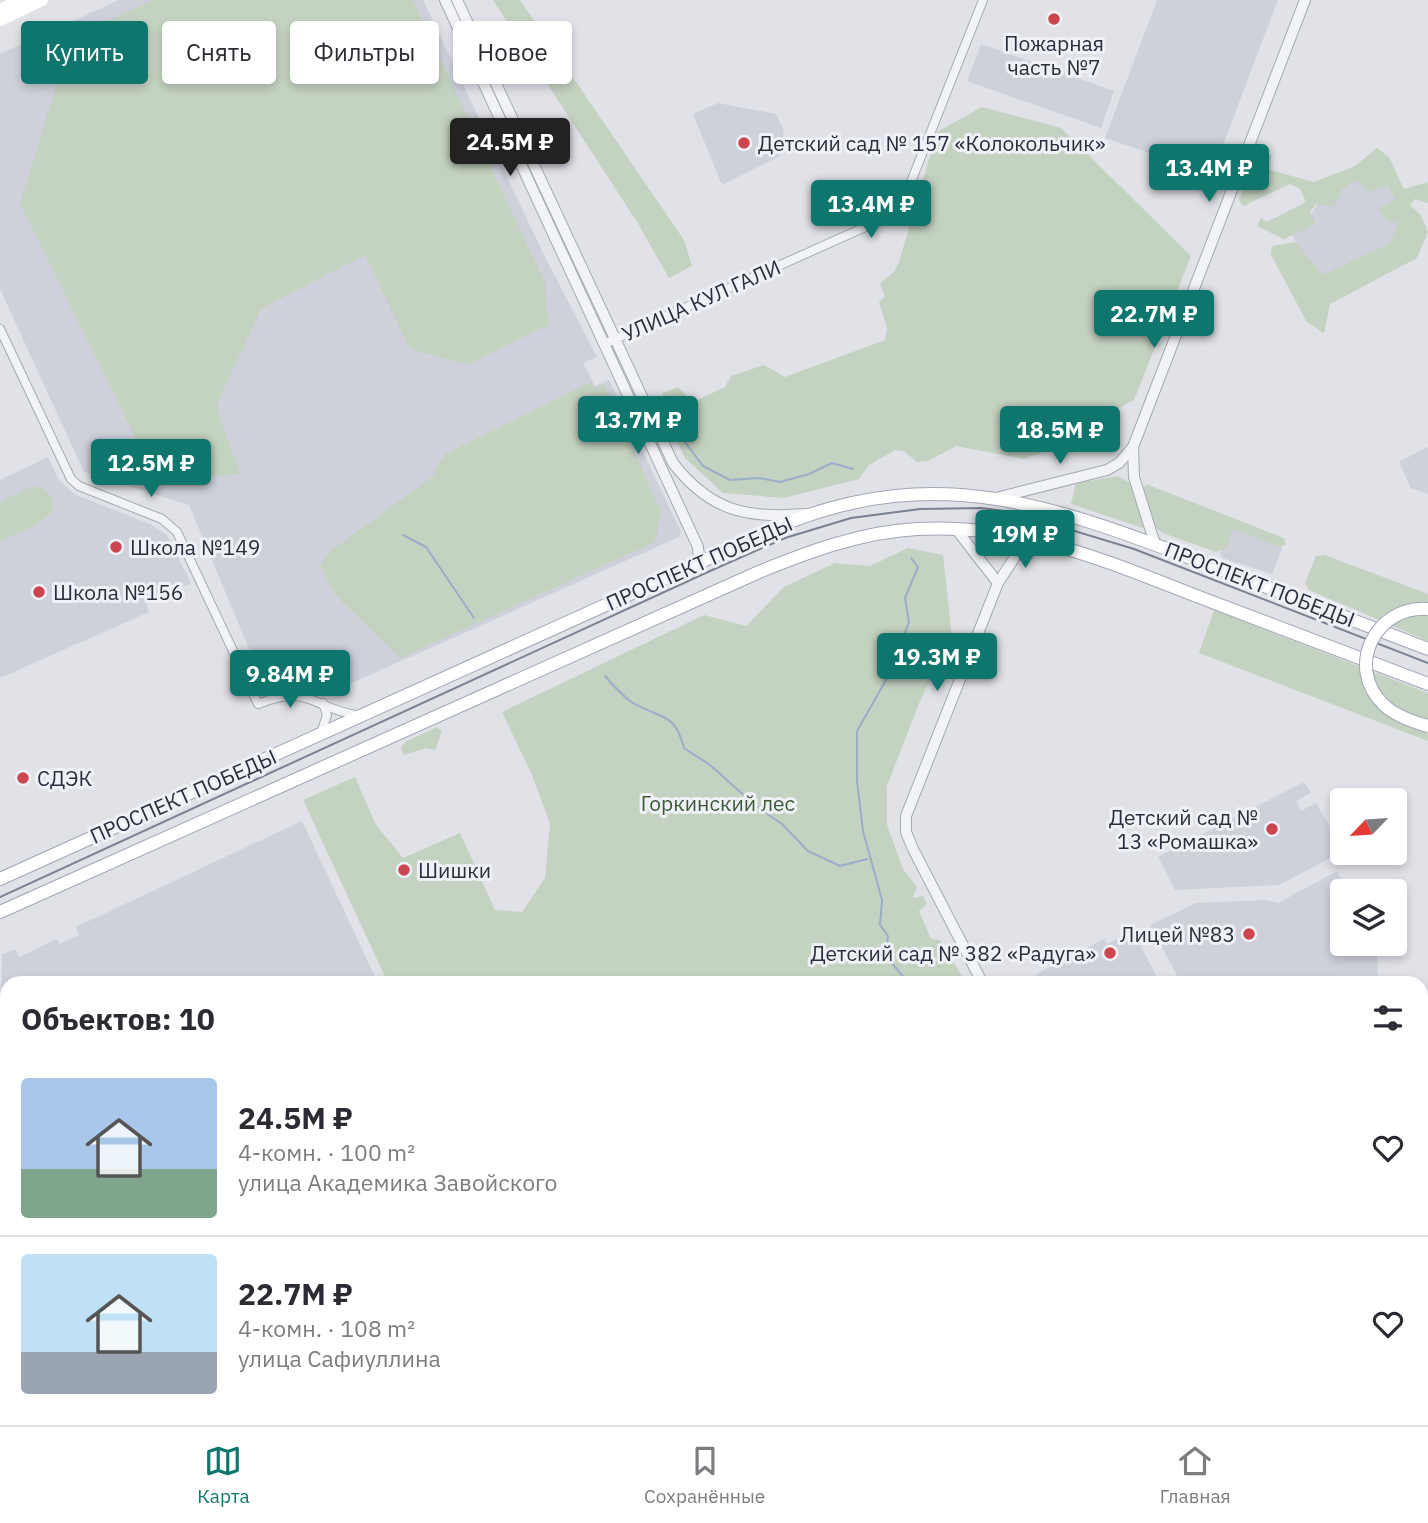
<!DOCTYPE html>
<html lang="ru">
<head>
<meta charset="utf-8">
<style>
	:root { --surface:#fff; --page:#f2f2f3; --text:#2b2b33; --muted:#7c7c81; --line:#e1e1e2; --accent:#0f766e }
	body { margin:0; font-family:"IBM Plex Sans",sans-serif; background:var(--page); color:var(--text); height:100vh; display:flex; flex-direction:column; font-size:26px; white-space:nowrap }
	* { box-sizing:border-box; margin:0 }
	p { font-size:23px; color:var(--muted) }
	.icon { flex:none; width:38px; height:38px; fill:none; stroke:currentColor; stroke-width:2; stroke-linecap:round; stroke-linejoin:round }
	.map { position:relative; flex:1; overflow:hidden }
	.details { position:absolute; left:0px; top:976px; width:1428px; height:450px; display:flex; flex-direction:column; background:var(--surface); border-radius:21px 21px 0 0; box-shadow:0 4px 10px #0003 }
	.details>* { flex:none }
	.top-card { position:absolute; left:21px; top:21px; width:700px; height:63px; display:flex; gap:14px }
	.needle { width:46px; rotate:245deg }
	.tools { position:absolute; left:1330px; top:788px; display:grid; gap:14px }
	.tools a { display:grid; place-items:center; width:77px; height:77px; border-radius:7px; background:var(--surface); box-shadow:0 4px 10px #0003; font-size:35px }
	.price { position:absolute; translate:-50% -60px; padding:0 16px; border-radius:7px; background:var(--accent); color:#fff; font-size:23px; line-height:46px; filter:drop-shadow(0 2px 4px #0008) }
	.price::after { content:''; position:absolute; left:50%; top:42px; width:21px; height:16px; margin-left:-10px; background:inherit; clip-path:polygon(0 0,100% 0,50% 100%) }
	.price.selected { background:#222; color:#fff }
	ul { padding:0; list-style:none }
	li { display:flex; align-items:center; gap:21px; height:175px; padding:0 21px }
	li+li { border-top:2px solid var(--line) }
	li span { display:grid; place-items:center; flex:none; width:196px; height:140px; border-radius:7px; color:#555 }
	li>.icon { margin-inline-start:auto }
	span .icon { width:84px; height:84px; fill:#fffc; stroke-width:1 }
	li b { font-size:30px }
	h2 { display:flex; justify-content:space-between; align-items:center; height:84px; padding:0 21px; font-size:30px }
	.pill { padding:0 24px; border-radius:7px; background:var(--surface); box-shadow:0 4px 10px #0003; font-size:24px; line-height:63px }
	.pill.selected { background:var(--accent); color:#fff }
	.tabs { display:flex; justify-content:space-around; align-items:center; height:98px; border-top:2px solid var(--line); background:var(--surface); font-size:19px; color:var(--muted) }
	.tabs a { display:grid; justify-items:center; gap:4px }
	.tabs .selected { color:var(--accent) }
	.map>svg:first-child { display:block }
	.built { fill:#ced1da }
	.green { fill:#c4d2c1 }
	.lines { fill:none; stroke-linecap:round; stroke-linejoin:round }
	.stream { stroke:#9badc8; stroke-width:2 }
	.minor-casing { stroke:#a5a9b2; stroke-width:10 }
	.tertiary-casing { stroke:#a5a9b2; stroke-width:12 }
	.primary-casing { stroke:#9fa6b4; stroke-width:14 }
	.minor { stroke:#f2f3f7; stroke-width:8 }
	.tertiary { stroke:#f2f3f7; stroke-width:10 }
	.secondary { stroke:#fff; stroke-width:12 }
	.primary { stroke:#fff; stroke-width:12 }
	.tram { stroke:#798192; stroke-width:2 }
	.primary-bridge-casing { stroke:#9fa6b4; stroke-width:14; stroke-linecap:butt }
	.primary-bridge { stroke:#fff; stroke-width:12 }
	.poi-dot { fill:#cc4650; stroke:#eff1f6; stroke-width:2.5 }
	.labels { text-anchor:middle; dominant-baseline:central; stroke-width:6; stroke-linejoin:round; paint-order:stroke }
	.poi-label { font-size:21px; fill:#292f3f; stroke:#eff1f6; text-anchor:start }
	.street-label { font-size:21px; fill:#292f3f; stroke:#eff1f6 }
	.park-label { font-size:21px; fill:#3a5b36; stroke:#eff1f6 }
</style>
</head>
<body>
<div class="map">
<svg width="1428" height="1425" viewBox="0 0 1428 1425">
	<rect width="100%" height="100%" fill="#e0e2e8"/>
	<g class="built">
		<path d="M119,0H423L545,257L597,357L583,363L595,386L609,380L681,532L679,537L345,686L260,675L189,505L84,472L0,289V54Z"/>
		<path d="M1157,0H1278L1212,174L1105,138Z"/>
		<path d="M981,44L1114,91L1101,128L967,81Z"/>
		<path d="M718,103L776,114L784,131L780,156L722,185L693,114Z"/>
		<path d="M1381,157L1417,239L1321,289L1289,229L1309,219L1321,198Z"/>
		<path d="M1428,447V494L1411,488L1399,462Z"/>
		<path d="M48,457L59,480L74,494L150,524L167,535L191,583L146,604L149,612L0,678V480Z"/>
		<path d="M1228,524L1263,536L1282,548L1272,574L1222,558L1220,553Z"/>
		<path d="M1304,782L1311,793L1296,801L1301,811L1316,803L1342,847V852L1279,885L1175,890L1158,857Z"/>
		<path d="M302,821L378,983L7,984V1078L0,1077L2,955L15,949L19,957L57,939L60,944L79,935L76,927Z"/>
		<path d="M1337,871L1347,891H1342V943H1372L1377,954L1378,983H1181L1150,925L1196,903L1267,900L1278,903Z"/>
		<path d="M1133,931L1160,983H1041L1036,974L1104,939L1107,944Z"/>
		<path d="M706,1419H998L1001,1425H703Z"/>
	</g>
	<g class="green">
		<path d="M153,0H413L545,283L548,325L468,365L410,349L365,255L261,309L216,406L240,474L157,481L20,204L71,38Z"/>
		<path d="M493,0H520L684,240L692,266L669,278L637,222Z"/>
		<path d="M982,107L1061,128L1191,256L1134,400L1071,434L1065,444L1024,459L956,446L928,461L917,462L904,451L895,450L869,465L859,479L784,498L723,493L685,458L660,404L663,393L678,387L693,402L725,387L731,376L764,365L785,377L885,340L887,328L879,302L885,297L880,283L894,272L899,262L937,132Z"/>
		<path d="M1377,148L1389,157L1404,189L1428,182V203L1415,199L1410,205L1421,215L1428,232L1417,258L1330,304L1324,333L1307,322L1271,255L1272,246L1296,242L1322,275L1390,243L1399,221L1388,222L1377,209L1395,199L1388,186L1368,192L1358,180L1342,189L1334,207L1316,204L1310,212L1316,224L1284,239L1257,226L1261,218L1267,222L1306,202L1300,189L1290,184L1243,206L1239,200L1253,167L1262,154L1271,155L1270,170L1314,182L1355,166Z"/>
		<path d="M591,382L595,388L604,384L661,512L655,542L400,658L335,595L320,566L329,552L432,477L445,454Z"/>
		<path d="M1118,476L1131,484L1146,529L1071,504L1076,483Z"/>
		<path d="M1146,484L1284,538L1286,544L1281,547L1233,529L1226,548L1216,552L1163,533L1156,528L1143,489Z"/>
		<path d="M31,487C39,486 46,488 50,495C67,519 15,534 0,541V502Z"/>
		<path d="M908,548L943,555L952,637L920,701L887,786V825L903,869L917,887L913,898L923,896L927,904L919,911L931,939L940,940L966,983H388L303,800L355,777L376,825L403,858L460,833L495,910L522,912L545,878L550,824L532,775L502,712L704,615L746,626L784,587L835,563L870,566Z"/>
		<path d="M1325,555L1428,594V641L1309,590L1305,583L1316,556Z"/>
		<path d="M1214,610L1428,693V741L1199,653Z"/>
		<path d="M437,727L442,731L435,750L426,748L404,755L401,748L405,742Z"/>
		<path d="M0,1078H7V1419H690L687,1425H0Z"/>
		<path d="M998,1419H1118L1121,1425H1001Z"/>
	</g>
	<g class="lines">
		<g class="stream">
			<path d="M685,442L703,466L730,480L759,478L780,482L809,474L832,463L853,469"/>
			<path d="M403,535L426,547L474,618"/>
			<path d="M605,676C613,685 623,697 633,703C661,719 675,712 684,748L710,765L757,807L782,824L808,851L840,866L867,859"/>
			<path d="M909,984L886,956L888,936L880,925L882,900L863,831L857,781V731L890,673L909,622L905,598L918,567L911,558"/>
			<path d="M1043,1419L1045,1425"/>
		</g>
		<defs>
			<g id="minor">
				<path d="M0,329L71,479L79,486L162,519L177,532L258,704C310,683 313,709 357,715"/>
				<path d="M604,344L872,224L907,192L983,0"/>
				<path d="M321,733L327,715L323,703"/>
			</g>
			<g id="tertiary">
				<path d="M445,0L698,547L699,562"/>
				<path d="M457,0L673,463C710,511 747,519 805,514"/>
				<path d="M996,498L1107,470L1119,463L1133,447"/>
				<path d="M956,529L998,583"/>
				<path d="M1155,544L1134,477L1133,447L1305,0"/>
				<path d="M983,984L913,849L906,832V816L998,583L1020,549L1033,538"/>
				<path d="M1213,1419L1216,1425"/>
			</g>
			<g id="primary">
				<path d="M0,879L787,523C941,462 1059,508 1204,563C1279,592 1353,620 1428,649"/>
				<path d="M0,912L759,572C810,551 862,532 917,529C1020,523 1106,561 1199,597C1276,626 1352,655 1428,684"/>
			</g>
		</defs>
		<use href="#minor" class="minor-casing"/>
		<use href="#tertiary" class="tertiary-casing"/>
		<use href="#primary" class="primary-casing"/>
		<use href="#minor" class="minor"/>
		<use href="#tertiary" class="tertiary"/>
		<g class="secondary">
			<path d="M0,10L21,0"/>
			<path d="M0,20L42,0"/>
		</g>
		<use href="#primary" class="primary"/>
		<path class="tram" d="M0,897L710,571L785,538L851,518L920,509L981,508L1012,512L1134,549L1428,663"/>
		<defs>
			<path id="primary-bridge" d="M1428,609C1376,605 1344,667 1384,705C1396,716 1413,722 1428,726"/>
		</defs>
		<use href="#primary-bridge" class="primary-bridge-casing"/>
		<use href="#primary-bridge" class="primary-bridge"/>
	</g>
	<g class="poi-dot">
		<circle cx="1054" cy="19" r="7"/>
		<circle cx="744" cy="143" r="7"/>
		<circle cx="116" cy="547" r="7"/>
		<circle cx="39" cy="592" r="7"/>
		<circle cx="23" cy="778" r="7"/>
		<circle cx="1272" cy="829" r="7"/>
		<circle cx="404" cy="870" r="7"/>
		<circle cx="1249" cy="934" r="7"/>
		<circle cx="1110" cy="953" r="7"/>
	</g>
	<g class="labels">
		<g class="poi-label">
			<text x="1054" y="43" text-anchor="middle">Пожарная<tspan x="1054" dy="24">часть №7</tspan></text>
			<text x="758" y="143">Детский сад № 157 «Колокольчик»</text>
			<text x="130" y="547">Школа №149</text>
			<text x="53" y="592">Школа №156</text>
			<text x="37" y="778">СДЭК</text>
			<text x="1258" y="817" text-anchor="end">Детский сад №<tspan x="1258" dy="24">13 «Ромашка»</tspan></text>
			<text x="418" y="870">Шишки</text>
			<text x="1235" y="934" text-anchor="end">Лицей №83</text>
			<text x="1096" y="953" text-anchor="end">Детский сад № 382 «Радуга»</text>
		</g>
		<g class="street-label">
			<text transform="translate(701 300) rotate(-24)">УЛИЦА КУЛ ГАЛИ</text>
			<text transform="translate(699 563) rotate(-24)">ПРОСПЕКТ ПОБЕДЫ</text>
			<text transform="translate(1260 584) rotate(21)">ПРОСПЕКТ ПОБЕДЫ</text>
			<text transform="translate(183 796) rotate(-24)">ПРОСПЕКТ ПОБЕДЫ</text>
		</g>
		<g class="park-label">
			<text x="718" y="803">Горкинский лес</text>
		</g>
	</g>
</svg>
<div class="tools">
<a><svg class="needle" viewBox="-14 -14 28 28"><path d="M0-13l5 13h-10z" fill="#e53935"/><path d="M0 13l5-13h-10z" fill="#7c7c81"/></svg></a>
<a><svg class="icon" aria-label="layers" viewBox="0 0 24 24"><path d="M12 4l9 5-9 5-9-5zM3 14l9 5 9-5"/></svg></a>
</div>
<b class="price selected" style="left:510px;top:178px">24.5M ₽</b>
<b class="price" style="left:1209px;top:204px">13.4M ₽</b>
<b class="price" style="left:871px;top:240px">13.4M ₽</b>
<b class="price" style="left:1154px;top:350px">22.7M ₽</b>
<b class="price" style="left:638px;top:456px">13.7M ₽</b>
<b class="price" style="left:1060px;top:466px">18.5M ₽</b>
<b class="price" style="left:151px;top:499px">12.5M ₽</b>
<b class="price" style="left:1025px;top:570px">19M ₽</b>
<b class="price" style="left:937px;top:693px">19.3M ₽</b>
<b class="price" style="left:290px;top:710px">9.84M ₽</b>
<div class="top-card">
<a class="pill selected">Купить</a>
<a class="pill">Снять</a>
<a class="pill">Фильтры</a>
<a class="pill">Новое</a>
</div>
<section class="details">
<h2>Объектов: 10<svg class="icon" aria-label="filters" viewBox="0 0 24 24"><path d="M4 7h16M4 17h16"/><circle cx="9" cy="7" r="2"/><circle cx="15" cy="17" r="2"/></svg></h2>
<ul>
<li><span style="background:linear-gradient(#a9c7e8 65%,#7fa58c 0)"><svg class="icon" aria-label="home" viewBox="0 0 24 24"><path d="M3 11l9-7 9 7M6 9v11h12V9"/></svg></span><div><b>24.5M ₽</b><p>4-комн. · 100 m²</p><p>улица Академика Завойского</p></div><svg class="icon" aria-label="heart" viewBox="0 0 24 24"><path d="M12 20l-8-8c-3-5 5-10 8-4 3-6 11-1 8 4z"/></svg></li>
<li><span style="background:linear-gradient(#bfe0f5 70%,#9aa5b1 0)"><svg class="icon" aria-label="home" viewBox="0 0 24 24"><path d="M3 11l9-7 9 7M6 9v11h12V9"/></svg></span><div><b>22.7M ₽</b><p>4-комн. · 108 m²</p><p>улица Сафиуллина</p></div><svg class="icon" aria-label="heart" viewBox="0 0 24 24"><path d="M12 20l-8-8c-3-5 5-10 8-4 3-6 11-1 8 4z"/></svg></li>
</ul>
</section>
</div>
<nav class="tabs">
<a class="selected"><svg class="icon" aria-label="map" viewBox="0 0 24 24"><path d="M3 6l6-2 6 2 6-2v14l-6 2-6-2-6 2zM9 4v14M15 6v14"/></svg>Карта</a>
<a><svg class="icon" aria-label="saved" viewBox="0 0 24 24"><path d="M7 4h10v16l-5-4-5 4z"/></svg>Сохранённые</a>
<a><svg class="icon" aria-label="home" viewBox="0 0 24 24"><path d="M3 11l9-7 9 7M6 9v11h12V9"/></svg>Главная</a>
</nav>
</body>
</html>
